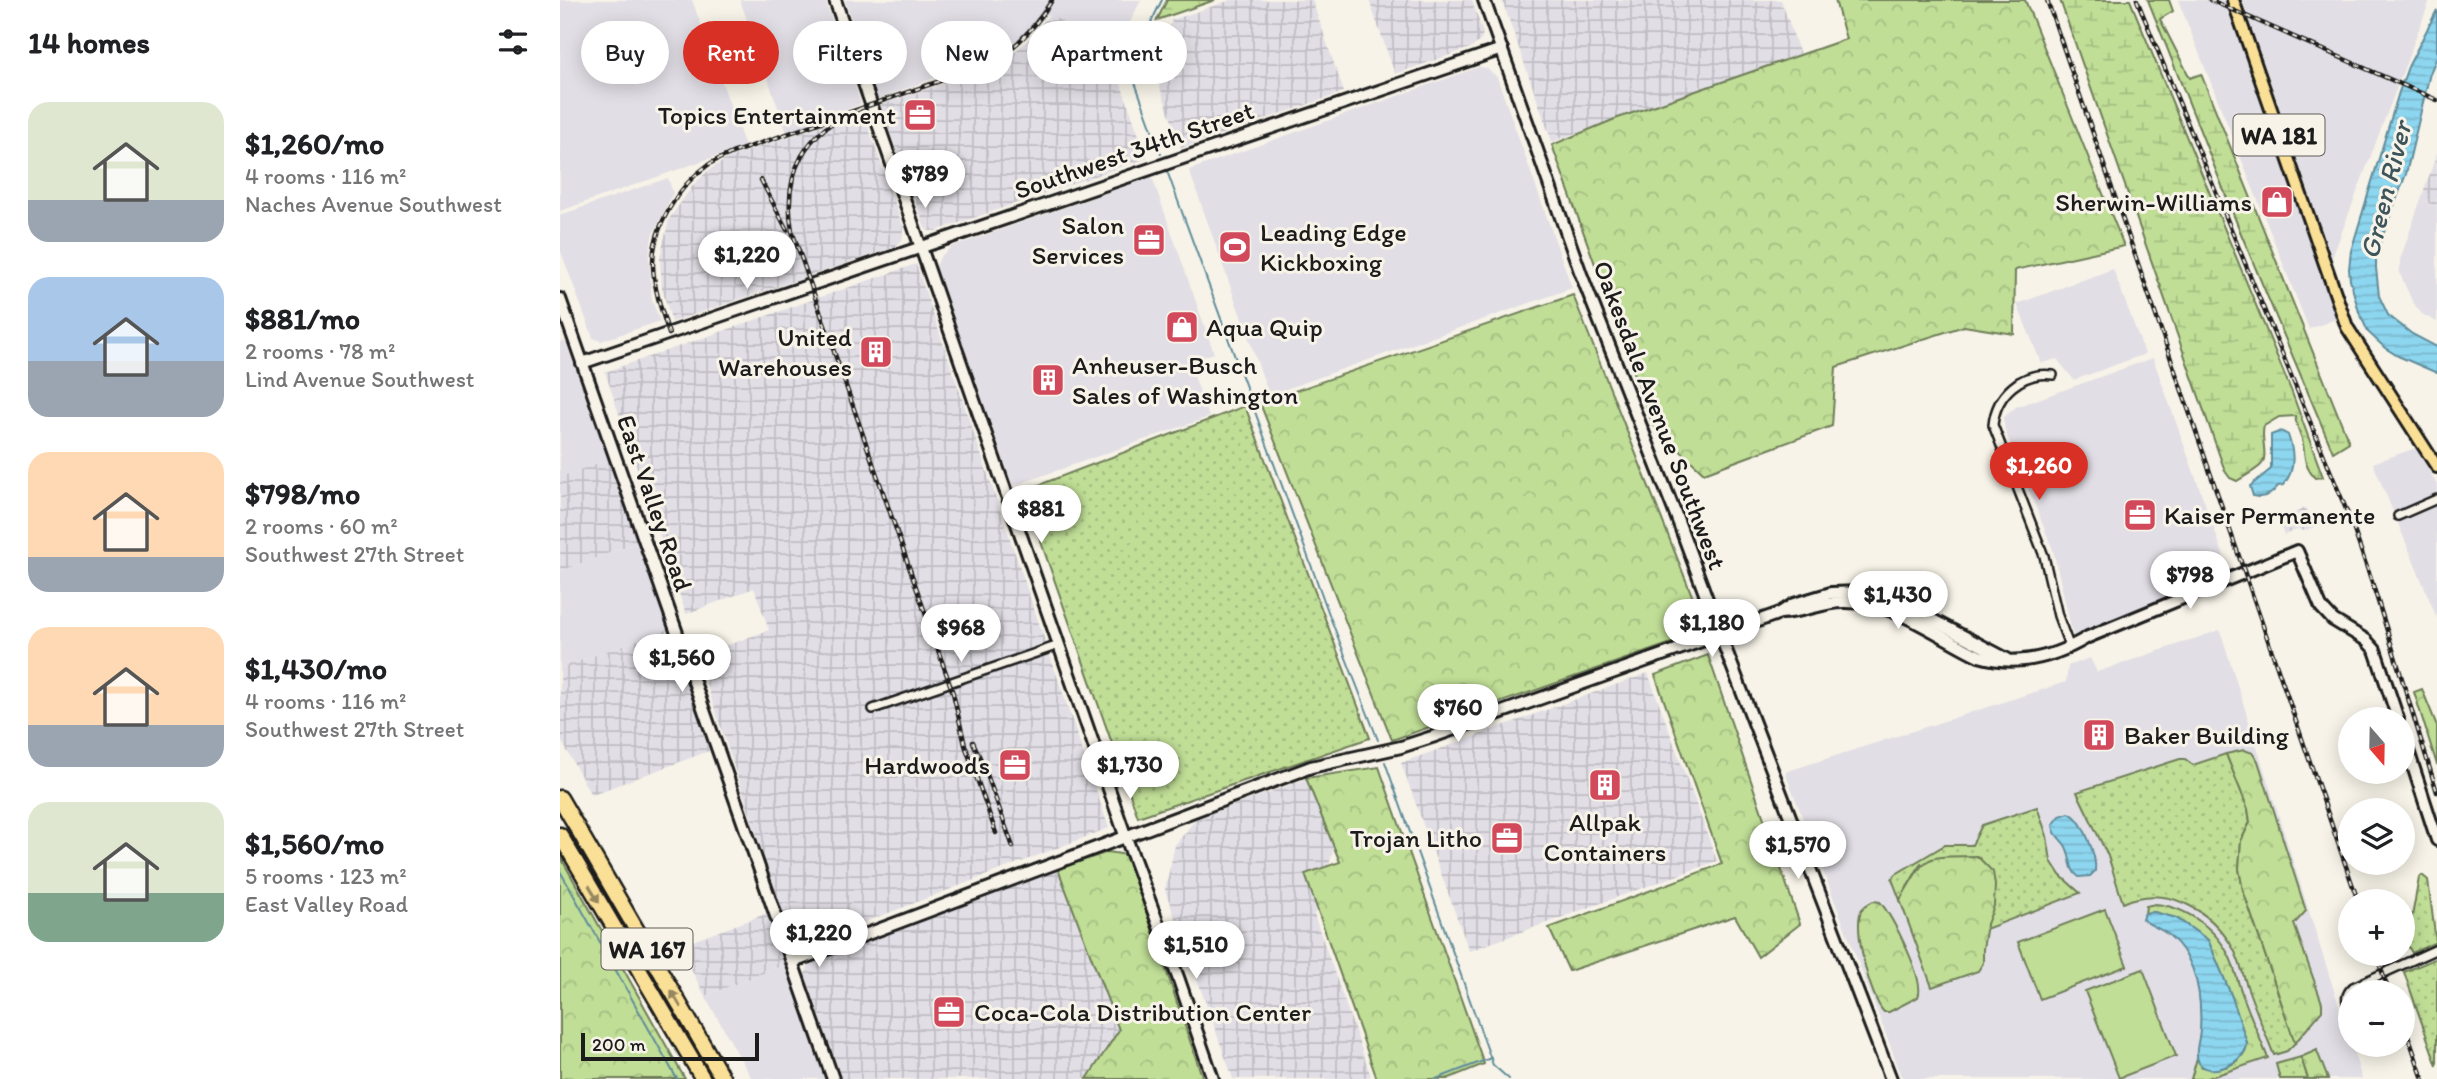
<!DOCTYPE html>
<html lang="en">
<head>
<meta charset="utf-8">
<style>
	:root { --surface:#fff; --page:#f6f6f6; --text:#202124; --muted:#757577; --accent:#d93025 }
	body { margin:0; font-family:Itim,sans-serif; background:var(--page); color:var(--text); height:100vh; display:flex; flex-direction:column; font-size:26px; white-space:nowrap }
	* { box-sizing:border-box; margin:0 }
	p { font-size:23px; color:var(--muted) }
	.icon { flex:none; width:38px; height:38px; fill:none; stroke:currentColor; stroke-width:2; stroke-linecap:round; stroke-linejoin:round }
	.map { position:relative; flex:1; overflow:hidden }
	.sheet { display:flex; flex-direction:column; background:var(--surface); width:560px }
	.sheet>* { flex:none }
	.hud { position:absolute; left:21px; top:21px; width:665px; height:63px; display:flex; gap:14px }
	.needle { width:46px; rotate:160deg }
	.controls { position:absolute; left:1778px; top:707px; display:grid; gap:14px }
	.controls a { display:grid; place-items:center; width:77px; height:77px; border-radius:50%; background:var(--surface); box-shadow:0 4px 18px #0003; font-size:35px }
	.scale { position:absolute; left:21px; bottom:18px; width:178px; box-sizing:border-box; padding-left:7px; border:4px solid #1c1c1c; border-top:0; font-size:19px; line-height:24px; white-space:nowrap; color:#1c1c1c; -webkit-text-stroke:5px #f7f3e8; paint-order:stroke }
	.price { position:absolute; translate:-50% -60px; padding:0 16px; border-radius:24px; background:#fff; color:#222; font-size:23px; line-height:46px; filter:drop-shadow(0 2px 4px #0008) }
	.price::after { content:''; position:absolute; left:50%; top:42px; width:21px; height:16px; margin-left:-10px; background:inherit; clip-path:polygon(0 0,100% 0,50% 100%) }
	.price.current { background:var(--accent); color:#fff }
	ul { padding:0; list-style:none }
	li { display:flex; align-items:center; gap:21px; height:175px; padding:0 28px }
	li span { display:grid; place-items:center; flex:none; width:196px; height:140px; border-radius:21px; color:#555 }
	li>.icon { margin-inline-start:auto }
	span .icon { width:84px; height:84px; fill:#fffc; stroke-width:1 }
	li b { font-size:30px }
	h2 { display:flex; justify-content:space-between; align-items:center; height:84px; padding:0 28px; font-size:30px }
	.chip { padding:0 24px; border-radius:32px; background:var(--surface); box-shadow:0 4px 18px #0003; font-size:24px; line-height:63px }
	.chip.current { background:var(--accent); color:#fff }
	main { display:flex; flex:1; min-height:0 }
	.map>svg:first-child { display:block }
	.built { fill:#e1dee5 }
	.industrial { fill:url(#industrial-grid) }
	.grass { fill:url(#grass-dots); stroke:#6e7d59; stroke-width:2 }
	.forest { fill:url(#forest-crowns); stroke:#6e7d59; stroke-width:2 }
	.wetland { fill:url(#wetland-marsh); stroke:#6e7d59; stroke-width:2 }
	.park { fill:#c0de96; stroke:#6e7d59; stroke-width:2 }
	.water { fill:url(#water-rules); stroke:#608c9b; stroke-width:2 }
	.lines { fill:none; stroke-linecap:round; stroke-linejoin:round }
	.stream { stroke:#608c9b; stroke-width:2 }
	.street-casing { stroke:#1c1c1c; stroke-width:12 }
	.secondary-casing { stroke:#1c1c1c; stroke-width:16 }
	.primary-casing { stroke:#1c1c1c; stroke-width:16 }
	.highway-casing { stroke:#1c1c1c; stroke-width:19 }
	.street { stroke:#f7f3e8; stroke-width:7 }
	.secondary { stroke:#f7f3e8; stroke-width:10 }
	.primary { stroke:#fadf96; stroke-width:10 }
	.highway { stroke:#fadf96; stroke-width:14 }
	.rail-casing { stroke:#1c1c1c; stroke-width:4.5 }
	.rail { stroke:#f7f3e8; stroke-width:2; stroke-dasharray:5; stroke-linecap:butt }
	.oneway { fill:#96875f }
	.labels { text-anchor:middle; dominant-baseline:central; stroke-width:6; stroke-linejoin:round; paint-order:stroke }
	.shield { fill:#f7f3e8; stroke:#5e5c59; stroke-width:2 }
	.shield-label { font-size:24px; font-weight:bold; fill:#1c1c1c }
	.poi-label { font-size:26px; fill:#1c1c1c; stroke:#f7f3e8; text-anchor:end }
	.street-label { font-size:26px; fill:#1c1c1c; stroke:#f7f3e8 }
	.water-label { font-size:28px; font-style:italic; fill:#3e545b; stroke:#f7f3e8 }
</style>
</head>
<body>
<main>
<section class="sheet">
<h2>14 homes<svg class="icon" aria-label="filters" viewBox="0 0 24 24"><path d="M4 7h16M4 17h16"/><circle cx="9" cy="7" r="2"/><circle cx="15" cy="17" r="2"/></svg></h2>
<ul>
<li><span style="background:linear-gradient(#dfe7d0 70%,#9aa5b1 0)"><svg class="icon" aria-label="home" viewBox="0 0 24 24"><path d="M3 11l9-7 9 7M6 9v11h12V9"/></svg></span><div><b>$1,260/mo</b><p>4 rooms · 116 m²</p><p>Naches Avenue Southwest</p></div></li>
<li><span style="background:linear-gradient(#a9c7e8 60%,#9aa5b1 0)"><svg class="icon" aria-label="home" viewBox="0 0 24 24"><path d="M3 11l9-7 9 7M6 9v11h12V9"/></svg></span><div><b>$881/mo</b><p>2 rooms · 78 m²</p><p>Lind Avenue Southwest</p></div></li>
<li><span style="background:linear-gradient(#ffd9b3 75%,#9aa5b1 0)"><svg class="icon" aria-label="home" viewBox="0 0 24 24"><path d="M3 11l9-7 9 7M6 9v11h12V9"/></svg></span><div><b>$798/mo</b><p>2 rooms · 60 m²</p><p>Southwest 27th Street</p></div></li>
<li><span style="background:linear-gradient(#ffd9b3 70%,#9aa5b1 0)"><svg class="icon" aria-label="home" viewBox="0 0 24 24"><path d="M3 11l9-7 9 7M6 9v11h12V9"/></svg></span><div><b>$1,430/mo</b><p>4 rooms · 116 m²</p><p>Southwest 27th Street</p></div></li>
<li><span style="background:linear-gradient(#dfe7d0 65%,#7fa58c 0)"><svg class="icon" aria-label="home" viewBox="0 0 24 24"><path d="M3 11l9-7 9 7M6 9v11h12V9"/></svg></span><div><b>$1,560/mo</b><p>5 rooms · 123 m²</p><p>East Valley Road</p></div></li>
</ul>
</section>
<div class="map">
<svg width="1877" height="1079" viewBox="0 0 1877 1079">
	<defs>
		<pattern id="industrial-grid" width="8" height="8" patternUnits="userSpaceOnUse" patternTransform="scale(1.75)"><rect width="8" height="8" fill="#e1dee5"/><path d="M0 4h8M4 0v8" fill="none" stroke="#c0bec4"/></pattern>
		<pattern id="grass-dots" width="8" height="8" patternUnits="userSpaceOnUse" patternTransform="scale(1.75)"><rect width="8" height="8" fill="#c0de96"/><path d="M2 2h.1M6 6h.1" fill="none" stroke="#a4be81" stroke-width="1.8" stroke-linecap="round"/></pattern>
		<pattern id="forest-crowns" width="20" height="18" patternUnits="userSpaceOnUse" patternTransform="scale(1.75)"><rect width="20" height="18" fill="#c0de96"/><path d="M2 6a3 3 0 1 1 6 0M12 15a3 3 0 1 1 6 0" fill="none" stroke="#a4be81"/></pattern>
		<pattern id="wetland-marsh" width="20" height="14" patternUnits="userSpaceOnUse" patternTransform="scale(1.75)"><rect width="20" height="14" fill="#c0de96"/><path d="M1 5h8M5 5V1M11 12h8M15 12V8" fill="none" stroke="#a4be81"/></pattern>
		<pattern id="water-rules" width="6" height="5" patternUnits="userSpaceOnUse" patternTransform="scale(1.75)"><rect width="6" height="5" fill="#8dd6ef"/><path d="M0 2.5h6" fill="none" stroke="#79b7cc"/></pattern>
	</defs>
	<rect width="100%" height="100%" fill="#f7f3e8"/>
	<filter id="ink" filterUnits="userSpaceOnUse"><feTurbulence type="fractalNoise" baseFrequency=".0143" numOctaves="2"/><feDisplacementMap in="SourceGraphic" scale="14" xChannelSelector="R" yChannelSelector="G"/><feConvolveMatrix kernelMatrix="1 2 1 2 8 2 1 2 1" color-interpolation-filters="sRGB"/></filter>
	<g filter="url(#ink)">
		<g class="built">
			<path d="M0,0H132L185,146L0,211Z"/>
			<path d="M180,0H265L301,104L227,133Z"/>
			<path d="M285,0H581L557,48L482,12L461,37L436,55L318,99Z"/>
			<path d="M1618,0H1664L1776,319L1749,329Z"/>
			<path d="M1682,0H1870L1772,258Z"/>
			<path d="M919,67L926,68L937,77L1012,288L709,395L629,170Z"/>
			<path d="M592,177L654,353L629,362L649,417L453,486L376,267L380,257L391,247Z"/>
			<path d="M108,178L113,193L92,236L89,258L92,301L100,321L41,341L33,338L0,249V215Z"/>
			<path d="M1861,199L1877,207V322L1862,314L1853,303L1840,274V260Z"/>
			<path d="M1553,269L1585,354L1514,380L1497,359L1481,363L1457,304Z"/>
			<path d="M5,340L49,459L0,477V342Z"/>
			<path d="M1593,358L1668,568L1620,592L1513,636L1493,550L1445,431L1443,418L1456,407Z"/>
			<path d="M1856,448L1877,485V618L1813,463Z"/>
			<path d="M79,542L110,628L0,668V571Z"/>
			<path d="M1660,630L1802,1079H1343L1225,772L1506,682L1508,666L1530,658L1537,672Z"/>
			<path d="M226,964L267,1079H192L145,996Z"/>
		</g>
		<g class="industrial">
			<path d="M671,0H752L784,92L621,148L592,64L612,20Z"/>
			<path d="M809,0H912L923,33L921,40L913,47L835,74Z"/>
			<path d="M942,0H1221L1240,54L992,142Z"/>
			<path d="M489,15L557,48L552,59L587,158L376,231H369L365,228L320,105L433,67L450,56L470,38Z"/>
			<path d="M303,111L343,227L342,240L335,247L112,322L102,289L100,258L109,219L134,184L149,170L170,157Z"/>
			<path d="M1877,153V207L1861,199Z"/>
			<path d="M356,264L549,828L235,949L137,656L209,630L194,588L126,614L45,372Z"/>
			<path d="M49,459L79,542L0,571V477Z"/>
			<path d="M1746,508L1753,528L1744,531L1739,529L1724,535L1718,520Z"/>
			<path d="M110,628L149,751L31,795L0,738V668Z"/>
			<path d="M1088,673L1157,861L909,951L841,763Z"/>
			<path d="M746,779L774,848L754,915L811,1076L801,1079H673L605,890L615,845L636,819Z"/>
			<path d="M498,869L559,1030L527,1079H282L245,974L250,962Z"/>
			<path d="M208,913L226,964L145,996L119,946Z"/>
		</g>
		<g class="grass">
			<path d="M685,406L810,738L578,817L463,491Z"/>
			<path d="M1666,754L1688,809L1690,822L1681,841L1679,869L1683,890L1735,1043L1727,1051L1714,1055C1705,1033 1696,1011 1688,989C1683,975 1680,961 1673,948C1650,909 1606,884 1563,903L1548,856L1517,792L1620,759H1625L1633,765Z"/>
			<path d="M1477,807L1487,836L1491,861L1500,875L1520,893L1426,929L1427,924L1361,863L1340,900L1332,879L1336,874L1385,845H1412L1422,825Z"/>
			<path d="M1862,875L1868,880L1876,942L1852,953L1847,944L1859,878Z"/>
			<path d="M1877,958V1066L1844,972Z"/>
			<path d="M1741,1057L1748,1079H1720L1716,1064Z"/>
		</g>
		<g class="forest">
			<path d="M1275,0H1465L1564,246L1455,270L1454,334L1404,326L1276,367L1272,426L1144,473L1093,425L992,145L1055,119L1286,39Z"/>
			<path d="M1013,295L1146,631L832,740L700,403Z"/>
			<path d="M1148,655L1240,924L1198,957L1175,916L1009,971L989,928L1162,864L1095,675Z"/>
			<path d="M1862,689L1877,726V765L1854,692Z"/>
			<path d="M1684,750L1693,753L1698,761L1746,911L1734,924L1762,1003V1011L1735,1043L1683,890L1679,869L1681,841L1690,822L1688,809L1666,754Z"/>
			<path d="M819,767L924,1064L887,1079H817L745,874L780,862L746,778Z"/>
			<path d="M548,852L567,855L643,1079H527L559,1030L498,869Z"/>
			<path d="M0,856L125,1079H0Z"/>
			<path d="M1417,856L1433,872L1435,885L1434,906L1427,924L1423,949V963L1418,971L1372,987L1340,900C1368,852 1363,857 1417,856Z"/>
			<path d="M1313,901L1320,902C1332,915 1366,981 1358,997L1329,1012H1324C1310,998 1293,929 1301,911C1303,906 1308,904 1313,901Z"/>
			<path d="M1595,904C1629,907 1661,932 1673,965C1676,975 1679,986 1683,996C1691,1017 1699,1037 1708,1058L1645,1079H1631L1637,1058L1642,1067C1649,1067 1659,1069 1665,1067C1676,1064 1687,1054 1687,1043L1672,997L1648,940L1616,918L1594,912L1585,913L1586,906Z"/>
			<path d="M1757,1050V1051L1768,1079H1748L1741,1057Z"/>
		</g>
		<g class="wetland">
			<path d="M607,0H655L597,20Z"/>
			<path d="M1500,0H1570L1731,390L1763,477L1755,478C1742,463 1746,457 1742,439C1739,431 1736,425 1735,416L1719,417L1704,426C1700,437 1709,457 1701,465C1695,471 1685,476 1677,481L1670,478L1665,471Z"/>
			<path d="M1588,0H1609L1613,11L1600,19L1630,78L1641,74L1789,442L1773,452L1682,236Z"/>
		</g>
		<g class="park">
			<path d="M1545,909L1567,966L1480,999L1458,942Z"/>
			<path d="M1583,969L1616,1056L1559,1078L1525,991Z"/>
		</g>
		<g class="water">
			<path d="M1877,10V57L1870,73L1846,174L1821,240L1816,257V268L1819,296L1828,315L1852,334L1877,347V373L1838,356L1825,348L1808,332L1799,312L1790,280L1789,269L1791,251L1839,92L1848,67Z"/>
			<path d="M1721,431L1728,435C1734,452 1736,471 1723,485L1718,486C1712,495 1704,499 1693,496L1690,486L1711,469V435Z"/>
			<path d="M1509,813C1523,818 1537,857 1535,871L1530,876L1519,877C1508,870 1512,856 1505,845C1499,837 1494,835 1493,825L1500,816Z"/>
			<path d="M1594,912L1616,918L1648,940L1672,997L1687,1043C1687,1061 1651,1079 1639,1063C1634,1053 1639,1042 1640,1031C1642,997 1637,959 1610,936C1601,928 1590,926 1582,919L1585,913Z"/>
		</g>
		<g class="lines">
			<g class="stream">
				<path d="M601,154L573,77L575,55L602,0"/>
				<path d="M607,171L770,617L818,740"/>
				<path d="M825,762L933,1065L949,1079"/>
				<path d="M0,871L117,1079"/>
				<path d="M876,1079L931,1058"/>
			</g>
			<defs>
				<g id="street">
					<path d="M1493,375C1462,371 1436,394 1433,425L1484,556L1498,616L1510,648"/>
					<path d="M1838,516L1877,499"/>
					<path d="M313,709L499,645"/>
					<path d="M1790,1013C1787,1002 1783,996 1793,987L1877,949"/>
				</g>
				<g id="secondary">
					<path d="M275,0L565,835L619,980L653,1079"/>
					<path d="M924,0L1021,274L1117,518L1164,645L1331,1079"/>
					<path d="M0,299L273,1079"/>
					<path d="M22,363L942,49"/>
					<path d="M1220,613C1242,613 1262,602 1284,602C1335,601 1375,635 1419,656C1457,667 1495,657 1528,637L1737,551L1761,607L1773,620L1806,640L1815,650L1838,719"/>
					<path d="M1843,735L1877,840"/>
					<path d="M233,962L751,767L841,747L872,737L1220,613L1234,604L1271,593L1302,592L1340,603L1447,659"/>
				</g>
				<path id="primary" d="M1673,0L1787,327L1877,467"/>
				<g id="highway">
					<path d="M0,798L163,1079"/>
					<path d="M0,835L143,1079"/>
				</g>
			</defs>
			<use href="#street" class="street-casing"/>
			<use href="#secondary" class="secondary-casing"/>
			<use href="#primary" class="primary-casing"/>
			<use href="#highway" class="highway-casing"/>
			<use href="#street" class="street"/>
			<use href="#secondary" class="secondary"/>
			<use href="#primary" class="primary"/>
			<use href="#highway" class="highway"/>
			<defs>
				<g id="rail">
					<path d="M1487,0L1798,901"/>
					<path d="M1577,0L1790,519L1812,582L1877,792"/>
					<path d="M1650,0L1877,100"/>
					<path d="M300,109C245,130 222,173 232,231L393,693L405,745L436,833"/>
					<path d="M201,180L227,230"/>
					<path d="M109,334C102,312 94,289 93,266C92,228 118,186 148,165C155,160 164,157 172,153L426,65C455,50 475,28 492,0"/>
					<path d="M413,742L425,769L453,847"/>
					<path d="M1816,954L1829,992"/>
					<path d="M1843,1021L1863,1079"/>
				</g>
			</defs>
			<use href="#rail" class="rail-casing"/>
			<use href="#rail" class="rail"/>
		</g>
		<defs><path id="oneway-solid" d="M-6-.8H1V-3.2L6.5 0L1 3.2V.8H-6Z" transform="scale(1.75)"/></defs>
		<g class="oneway">
			<use href="#oneway-solid" transform="translate(34 894) rotate(59)"/>
			<use href="#oneway-solid" transform="translate(116 999) rotate(-120)"/>
		</g>
	</g>
	<defs>
		<symbol id="office-square" viewBox="-11 -11 22 22"><rect x="-9" y="-9" width="18" height="18" rx="4" fill="#d1495b" stroke="#f7f3e8"/><path d="M-6-3h4V-5.5h4V-3h4V5H-6ZM-1-4.5V-3h2v-1.5ZM-6 0V1H6V0Z" fill="#fff"/></symbol>
		<symbol id="shop-square" viewBox="-11 -11 22 22"><rect x="-9" y="-9" width="18" height="18" rx="4" fill="#d1495b" stroke="#f7f3e8"/><path d="M-5-2.5h2.3a2.7 3.5 0 0 1 5.4 0H5L5.5 6h-11ZM-1.5-2.5h3a1.5 2.3 0 0 0-3 0Z" fill="#fff"/></symbol>
		<symbol id="stadium-square" viewBox="-11 -11 22 22"><rect x="-9" y="-9" width="18" height="18" rx="4" fill="#d1495b" stroke="#f7f3e8"/><path d="M0-5a6.5 5 0 1 0 0 10a6.5 5 0 1 0 0-10ZM-3.5-1.8h7v3.6h-7Z" fill="#fff"/></symbol>
		<symbol id="building-square" viewBox="-11 -11 22 22"><rect x="-9" y="-9" width="18" height="18" rx="4" fill="#d1495b" stroke="#f7f3e8"/><path d="M-4-6H4V6H1V3H-1V6H-4ZM-2.5-4.3h1.7v1.8h-1.7ZM.8-4.3h1.7v1.8H.8ZM-2.5-1h1.7V.8h-1.7ZM.8-1h1.7V.8H.8Z" fill="#fff"/></symbol>
	</defs>
	<g fill-rule="evenodd">
		<use href="#office-square" x="341" y="96" width="38" height="38"/>
		<use href="#shop-square" x="1698" y="183" width="38" height="38"/>
		<use href="#office-square" x="570" y="221" width="38" height="38"/>
		<use href="#stadium-square" x="656" y="228" width="38" height="38"/>
		<use href="#shop-square" x="603" y="308" width="38" height="38"/>
		<use href="#building-square" x="297" y="333" width="38" height="38"/>
		<use href="#building-square" x="469" y="361" width="38" height="38"/>
		<use href="#office-square" x="1561" y="496" width="38" height="38"/>
		<use href="#building-square" x="1520" y="716" width="38" height="38"/>
		<use href="#office-square" x="436" y="746" width="38" height="38"/>
		<use href="#building-square" x="1026" y="766" width="38" height="38"/>
		<use href="#office-square" x="928" y="819" width="38" height="38"/>
		<use href="#office-square" x="370" y="993" width="38" height="38"/>
	</g>
	<g class="labels">
		<g class="shield">
			<rect x="1673.5" y="114.5" width="91" height="41" rx="5"/>
			<rect x="41.5" y="928.5" width="91" height="41" rx="5"/>
		</g>
		<g class="shield-label">
			<text x="1719" y="135">WA 181</text>
			<text x="87" y="949">WA 167</text>
		</g>
		<g class="poi-label">
			<text x="336" y="115">Topics Entertainment</text>
			<text x="1692" y="202">Sherwin-Williams</text>
			<text x="564" y="225">Salon<tspan x="564" dy="30">Services</tspan></text>
			<text x="700" y="232" text-anchor="start">Leading Edge<tspan x="700" dy="30">Kickboxing</tspan></text>
			<text x="646" y="327" text-anchor="start">Aqua Quip</text>
			<text x="292" y="337">United<tspan x="292" dy="30">Warehouses</tspan></text>
			<text x="512" y="365" text-anchor="start">Anheuser-Busch<tspan x="512" dy="30">Sales of Washington</tspan></text>
			<text x="1604" y="515" text-anchor="start">Kaiser Permanente</text>
			<text x="1564" y="735" text-anchor="start">Baker Building</text>
			<text x="430" y="765">Hardwoods</text>
			<text x="1045" y="822" text-anchor="middle">Allpak<tspan x="1045" dy="30">Containers</tspan></text>
			<text x="922" y="838">Trojan Litho</text>
			<text x="414" y="1012" text-anchor="start">Coca-Cola Distribution Center</text>
		</g>
		<g class="street-label">
			<text transform="translate(574 150) rotate(-19)">Southwest 34th Street</text>
			<text transform="translate(1100 415) rotate(69)">Oakesdale Avenue Southwest</text>
			<text transform="translate(95 503) rotate(71)">East Valley Road</text>
		</g>
		<g class="water-label">
			<text transform="translate(1825 190) rotate(-76)">Green River</text>
		</g>
	</g>
</svg>
<div class="controls">
<a><svg class="needle" viewBox="-14 -14 28 28"><path d="M0-13l5 13h-10z" fill="#e53935"/><path d="M0 13l5-13h-10z" fill="#757577"/></svg></a>
<a><svg class="icon" aria-label="layers" viewBox="0 0 24 24"><path d="M12 4l9 5-9 5-9-5zM3 14l9 5 9-5"/></svg></a>
<a>+</a>
<a>−</a>
</div>
<div class="scale">200 m</div>
<b class="price" style="left:365px;top:210px">$789</b>
<b class="price" style="left:187px;top:291px">$1,220</b>
<b class="price current" style="left:1479px;top:502px">$1,260</b>
<b class="price" style="left:481px;top:545px">$881</b>
<b class="price" style="left:1630px;top:611px">$798</b>
<b class="price" style="left:1338px;top:631px">$1,430</b>
<b class="price" style="left:1152px;top:659px">$1,180</b>
<b class="price" style="left:401px;top:664px">$968</b>
<b class="price" style="left:122px;top:694px">$1,560</b>
<b class="price" style="left:898px;top:744px">$760</b>
<b class="price" style="left:570px;top:801px">$1,730</b>
<b class="price" style="left:1238px;top:881px">$1,570</b>
<b class="price" style="left:259px;top:969px">$1,220</b>
<b class="price" style="left:636px;top:981px">$1,510</b>
<div class="hud">
<a class="chip">Buy</a>
<a class="chip current">Rent</a>
<a class="chip">Filters</a>
<a class="chip">New</a>
<a class="chip">Apartment</a>
</div>
</div>
</main>
</body>
</html>
